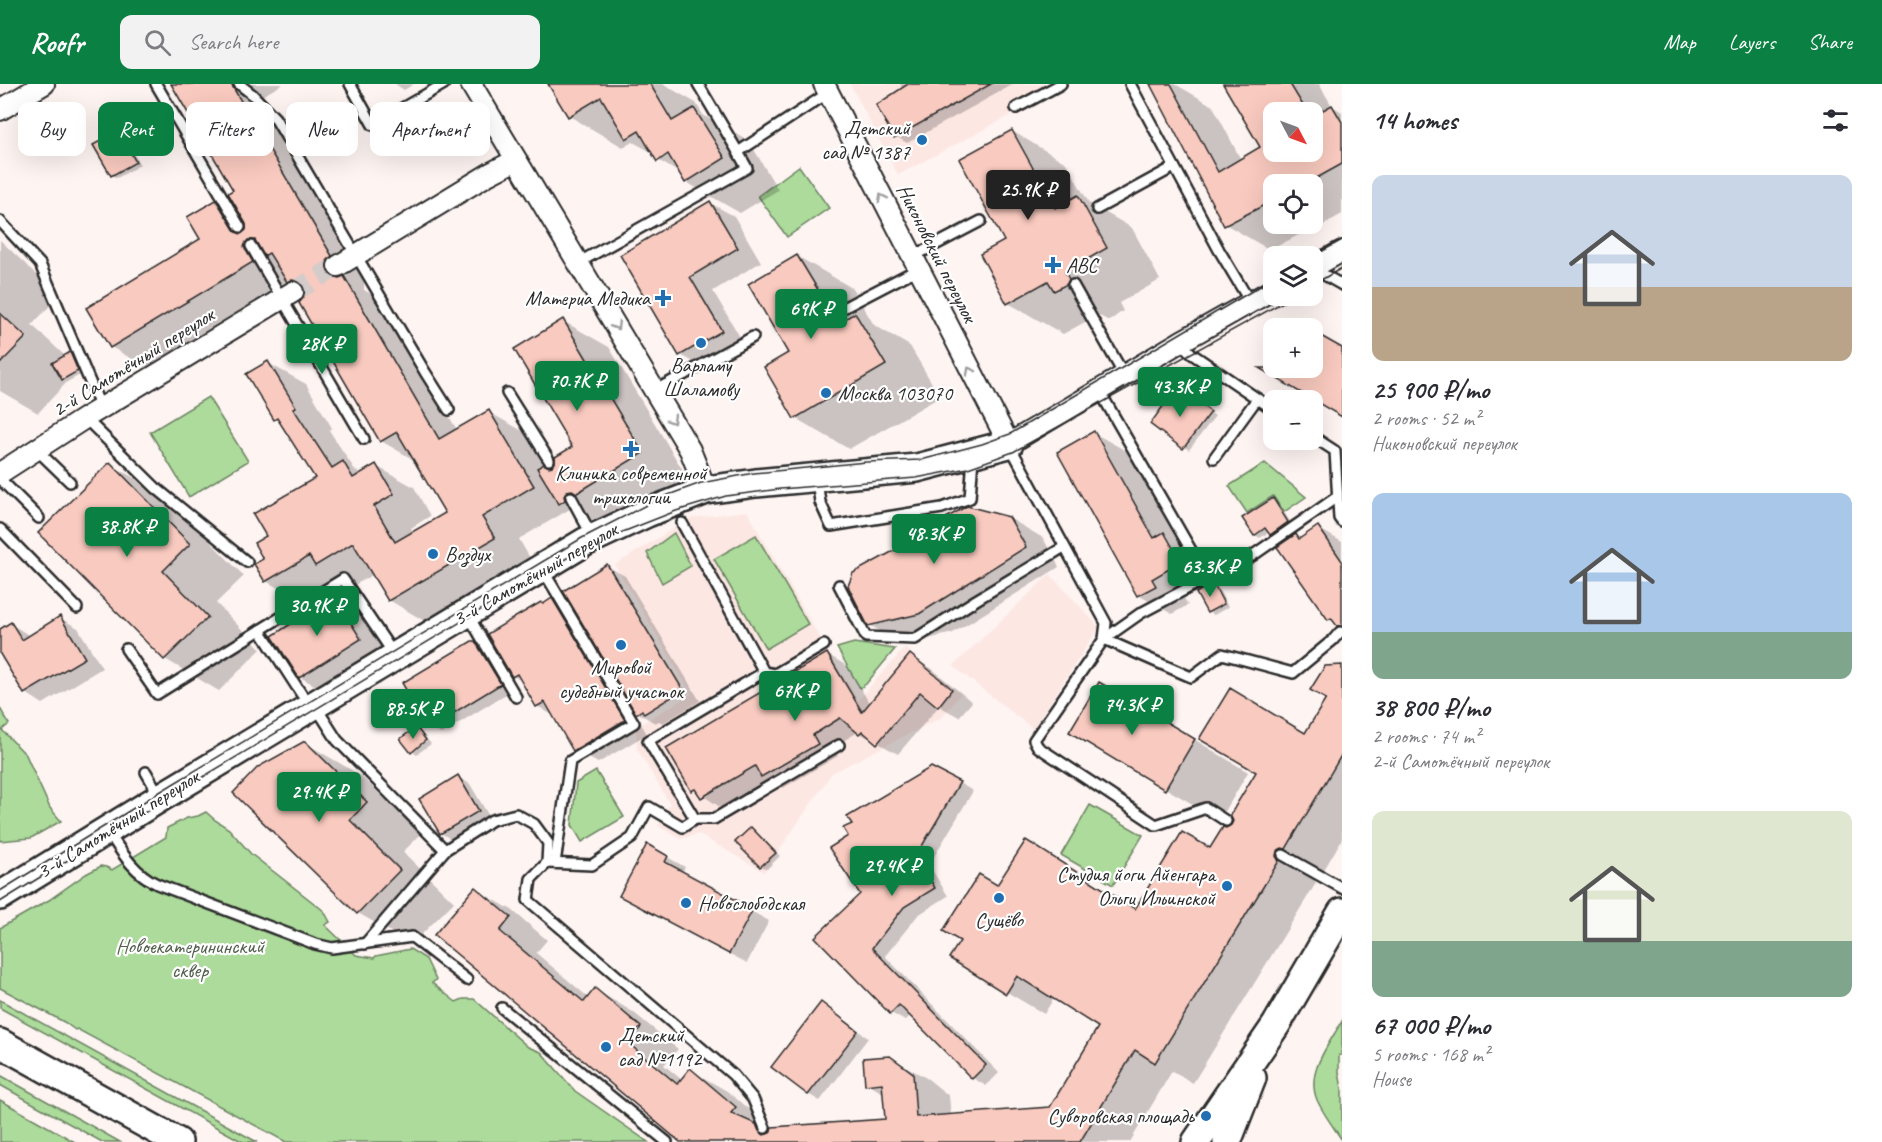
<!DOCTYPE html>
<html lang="en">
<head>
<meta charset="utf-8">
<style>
	:root { --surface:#fff; --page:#f2f2f3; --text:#2b2b33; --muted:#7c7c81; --accent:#0b8043 }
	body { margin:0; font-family:Caveat,sans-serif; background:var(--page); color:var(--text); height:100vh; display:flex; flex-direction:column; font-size:22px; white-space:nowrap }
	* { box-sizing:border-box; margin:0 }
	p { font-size:20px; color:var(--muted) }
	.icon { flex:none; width:33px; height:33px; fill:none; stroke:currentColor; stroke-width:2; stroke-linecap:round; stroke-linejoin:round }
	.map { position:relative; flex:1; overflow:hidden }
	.side { display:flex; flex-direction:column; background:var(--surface); width:540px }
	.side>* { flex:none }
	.hud { position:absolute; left:18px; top:18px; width:570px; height:54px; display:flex; gap:12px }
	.needle { width:39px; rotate:131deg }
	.controls { position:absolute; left:1263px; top:18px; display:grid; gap:12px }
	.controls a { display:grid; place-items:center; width:60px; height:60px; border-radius:12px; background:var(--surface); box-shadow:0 6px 24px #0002; font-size:30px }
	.price { position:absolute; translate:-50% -51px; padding:0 14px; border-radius:6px; background:var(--accent); color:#fff; font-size:20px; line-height:39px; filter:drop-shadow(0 2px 3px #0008) }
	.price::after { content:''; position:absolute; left:50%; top:36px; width:18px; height:14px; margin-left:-9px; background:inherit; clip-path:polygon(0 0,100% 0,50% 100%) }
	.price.selected { background:#222; color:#fff }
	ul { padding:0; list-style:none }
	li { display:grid; align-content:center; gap:12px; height:318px; padding:0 30px }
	li span { display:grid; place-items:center; height:186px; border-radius:12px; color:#555 }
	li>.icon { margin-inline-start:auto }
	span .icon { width:108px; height:108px; fill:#fffc; stroke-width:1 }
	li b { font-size:26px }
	h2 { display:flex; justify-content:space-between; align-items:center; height:72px; padding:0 30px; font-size:26px }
	.pill { padding:0 21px; border-radius:12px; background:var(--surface); box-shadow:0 6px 24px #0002; font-size:21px; line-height:54px }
	.pill.selected { background:var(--accent); color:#fff }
	header { display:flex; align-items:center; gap:36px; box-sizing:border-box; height:84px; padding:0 30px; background:var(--accent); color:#fff }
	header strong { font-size:28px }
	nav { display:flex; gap:33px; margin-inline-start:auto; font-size:21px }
	.search { width:420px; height:54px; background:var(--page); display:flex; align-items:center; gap:15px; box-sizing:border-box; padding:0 21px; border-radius:12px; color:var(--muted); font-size:22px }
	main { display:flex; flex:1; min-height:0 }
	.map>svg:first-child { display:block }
	.built { fill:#fce7e3 }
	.green { fill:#acdb9b; stroke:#6c8363; stroke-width:1.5 }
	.shadow { fill:#0003; fill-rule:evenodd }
	.building { fill:#f9cabf; stroke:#2b2b2b; stroke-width:1.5 }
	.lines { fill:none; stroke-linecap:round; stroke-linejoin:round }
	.street-tunnel { stroke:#d4ccca; stroke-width:20; stroke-dasharray:20 10; stroke-linecap:butt }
	.lane-casing { stroke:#2b2b2b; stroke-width:14 }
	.street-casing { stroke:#2b2b2b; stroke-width:24 }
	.secondary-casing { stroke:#2b2b2b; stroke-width:32 }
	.lane { stroke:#fff; stroke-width:9 }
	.street { stroke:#fff; stroke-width:20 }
	.secondary { stroke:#fff; stroke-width:27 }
	.tram { stroke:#2b2b2b; stroke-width:1.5 }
	.oneway { stroke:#a0a0a0 }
	.poi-dot { fill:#1f6fb2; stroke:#fff; stroke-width:2 }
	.labels { text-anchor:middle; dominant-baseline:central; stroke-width:4.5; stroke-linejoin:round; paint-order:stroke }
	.poi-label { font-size:21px; fill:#2b2b2b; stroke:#fff; text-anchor:start }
	.street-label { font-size:21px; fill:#2b2b2b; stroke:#fff }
	.park-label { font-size:21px; fill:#52604d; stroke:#fff }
</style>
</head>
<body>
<header>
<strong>Roofr</strong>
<div class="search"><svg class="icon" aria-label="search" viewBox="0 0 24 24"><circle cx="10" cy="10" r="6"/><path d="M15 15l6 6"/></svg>Search here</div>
<nav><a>Map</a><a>Layers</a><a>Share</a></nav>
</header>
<main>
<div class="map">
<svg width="1342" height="1058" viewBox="0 0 1342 1058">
	<rect width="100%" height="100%" fill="#fef4f2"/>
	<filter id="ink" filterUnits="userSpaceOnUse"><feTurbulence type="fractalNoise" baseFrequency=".0167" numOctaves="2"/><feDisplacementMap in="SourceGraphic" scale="12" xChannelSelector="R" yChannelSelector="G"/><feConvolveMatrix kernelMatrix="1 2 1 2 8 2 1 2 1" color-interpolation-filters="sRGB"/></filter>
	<g filter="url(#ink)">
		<g class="built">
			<path d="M850,0H1052L1032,20L898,91Z"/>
			<path d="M747,427L824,561L858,616L905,564L961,610L942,633L832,689L764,788L698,750L681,755L658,742L670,720L637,665L636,643L692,610L615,481L682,439L692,434Z"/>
			<path d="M1050,490L1099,543L1033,645L953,582Z"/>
		</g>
		<g class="green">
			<path d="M799,82L829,124L787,153L758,112Z"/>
			<path d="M208,313L248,377L189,413L150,348Z"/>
			<path d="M1265,379L1306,413L1284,428L1273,412L1247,429L1229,402Z"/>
			<path d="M674,449L691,482L662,499L647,469Z"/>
			<path d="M756,451L808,540L766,565L714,475Z"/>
			<path d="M854,559L895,565L866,600L860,604L837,564Z"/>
			<path d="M0,624L9,640L2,646L26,671L50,724L61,737L31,754L0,757Z"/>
			<path d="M596,687L624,733L582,758L572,741L576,699Z"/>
			<path d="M1090,721L1143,751L1113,801L1061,771Z"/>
			<path d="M206,728L215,736L229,745L251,770L324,827L330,838L325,841L356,871L374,874L376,872L410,865L426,875L436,896L432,899L456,918L463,915H474L528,963L541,968L575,1007L648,1058H286L77,945L75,946L64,938L0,904V844L49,816L86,790L101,782L106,783L112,786L166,753L167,744L187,734L198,732Z"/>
			<path d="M0,916L257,1058H243L0,924Z"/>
			<path d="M1342,937V971H1339V988L1342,1005V1056C1334,1044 1325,1032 1319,1020C1303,991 1328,962 1342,937Z"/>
			<path d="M0,991L120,1058H102L0,1001Z"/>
			<path d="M0,1016L75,1058H0Z"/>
		</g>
		<g class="shadow">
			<path d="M172,0H283L262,12L368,194L364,198V206L381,216L457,346L489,328L526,349L546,383H553L574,364L563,237L609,263L688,395L605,445L570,425L519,455L531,476L426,538L389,516L374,490L353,502L342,496L304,519L266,497L265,475L268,452L318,394L281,338L275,335L268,279L306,300L332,344L329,346L355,386L362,390L376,382L414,403L430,432L411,444L414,449L447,430L416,377L381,357L304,215L307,208L287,196L289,200L148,284L111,263L202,156L216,118L244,134L235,107Z"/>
			<path d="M395,0H414L404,6Z"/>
			<path d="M550,0H663L696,19L703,31L749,57L778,106L740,129L686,98L681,90L658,76L653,69L633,58L623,63L569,32Z"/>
			<path d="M900,0H1014L907,59L895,52L903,5Z"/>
			<path d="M1162,0H1175L1213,22L1241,76L1262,63L1225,0H1319L1332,22L1342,28V130L1311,148L1308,146L1270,166L1225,140ZM1274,28H1312V68H1274ZM1274,100H1312V140H1274Z"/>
			<path d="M1012,47L1066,79L1089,119L1132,144L1160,196L1119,219L1123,227L1109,237L1098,231L1063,250L1008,219Z"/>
			<path d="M118,49L124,52L140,81L117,94L112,91Z"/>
			<path d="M710,119L734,132L761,178L713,207L744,260L704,284L681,271L622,172Z"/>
			<path d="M0,156L59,212L32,241L65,272L70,270L75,273L82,290L67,298L38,329L0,307Z"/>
			<path d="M797,172L852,204L874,241L910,262L940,313L849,365L795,334Z"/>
			<path d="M1182,308L1215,332L1189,366L1152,340Z"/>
			<path d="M1094,349L1128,368L1178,458L1198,469L1213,498L1210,499L1218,504L1228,523L1214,531L1208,528L1197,507L1184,514L1188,521L1172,530L1138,511Z"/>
			<path d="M110,380L164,411L244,492L216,519L261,565L219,607L165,575L40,449Z"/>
			<path d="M1273,416L1278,419L1293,442L1276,453L1269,448L1260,454L1255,451Z"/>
			<path d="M1009,434L1043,454L1059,483L953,549L903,561L870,541Z"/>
			<path d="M1318,444L1342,458V544L1329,535L1296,452L1302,455Z"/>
			<path d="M607,482L625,492L700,617L663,639L659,637L655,639L633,626L647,650L598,679L574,666L554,632L537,622L524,598L513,592L489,550L552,516L580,532Z"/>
			<path d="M334,514L368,533L393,574L333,612L300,593Z"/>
			<path d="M60,534L78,544L102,584L43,620L26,609L0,567V547L11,540L30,552Z"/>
			<path d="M475,558L487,565L511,607L441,650L430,643Z"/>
			<path d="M827,570L847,582L870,620L910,572L931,584L972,618L959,633L939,622L898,670L858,648L833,663L838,672L783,704L771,697L723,725L693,705Z"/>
			<path d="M1342,583V755L1324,786L1320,785L1315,788L1313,794L1316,799L1193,999L1172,987L1130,1058H683L437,850L475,805L512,826L547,856L536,869L589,914L596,906L633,928L678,965L664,981L682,996L690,986L727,1007L772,1045L886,1036L885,1010L867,1000L890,973L928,995L949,1012L951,1032L1051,1024L1100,942L1054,914L1044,930L1007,908L998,803L1026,758L1137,826L1210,766L1226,745L1233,742L1306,651L1328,615L1326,584Z"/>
			<path d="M1154,631L1248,688L1220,736L1165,704Z"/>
			<path d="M416,645L421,648L431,660L417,670L412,667Z"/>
			<path d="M305,659L360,691L421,750L403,768L454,818L412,860L358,829Z"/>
			<path d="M458,693L470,700L490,734L452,756L441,749Z"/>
			<path d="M959,699L973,707L929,781L948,812L918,831L885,872L999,989L986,1002L973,994L911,931L905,937L891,929L817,853L862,810Z"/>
			<path d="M751,745L756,748L780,772L767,785L761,782L738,758Z"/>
			<path d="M667,773L685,783L682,789L769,837L747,879L639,822Z"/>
			<path d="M822,920L833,927L868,954L820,1017L808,1010Z"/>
		</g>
		<g class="building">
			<path d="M171,0H231L332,172L327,177L328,188L333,193L339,194L344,192L439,355L489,326L534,402L482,433L495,454L388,517L353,459L315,482L309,472L265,498L254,480L263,475L254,459L266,452L253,430L315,394L277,334L274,336L246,290L268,277L296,323L293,324L332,384L343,377L353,394L376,380L394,410L374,422L395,458L445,429L397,348L380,358L299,219L304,213L303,202L298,197L292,196L287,198L269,169L264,172L255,156H248L244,163L253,178L110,264L86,224L200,155L187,133L216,116L235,147L241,150L246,146V140L228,109L233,106Z"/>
			<path d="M548,0H650L672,37L694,24L725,74L685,99L668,70L657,78L639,47L626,55L601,13L568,33Z"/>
			<path d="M908,0H991L894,54L876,21Z"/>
			<path d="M1150,0H1171L1218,88L1260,63L1223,0H1290L1307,28H1274V68H1312V32L1332,21L1342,38V80L1306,100H1274V116L1224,142Z"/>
			<path d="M1012,46L1055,124L1078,111L1107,164L1065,188L1069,195L1067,200L1054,207L1048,197L1007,220L980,170L1004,157L959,75Z"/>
			<path d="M118,47L136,78L111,92L93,61Z"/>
			<path d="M710,117L738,164L690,193L722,247L679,272L620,171Z"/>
			<path d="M797,171L838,239L855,229L886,281L794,335L764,283L788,269L748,200Z"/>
			<path d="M0,229L26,253L0,280Z"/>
			<path d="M563,235L643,369L577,409L572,406L567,407L564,412L565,416L559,420L537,384L544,380L549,383L552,382L555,379V373L572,363L514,265Z"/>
			<path d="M1312,247L1342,264V333L1259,284H1312Z"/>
			<path d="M70,268L78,287L62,296L52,279Z"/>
			<path d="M1177,303L1211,328L1183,365L1150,340Z"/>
			<path d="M1094,347L1154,454L1164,448L1181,478L1152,495L1156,502L1137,512L1057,368Z"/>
			<path d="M110,378L190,460L163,487L208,533L164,576L38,449Z"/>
			<path d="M1273,414L1288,438L1270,451L1265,444L1254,452L1242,434Z"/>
			<path d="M967,422L1009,433L1026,463L919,530L868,542L848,502L853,489L899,464L930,443Z"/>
			<path d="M1318,442L1342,477V542H1337L1331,534L1328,536L1277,463L1296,450L1299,455Z"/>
			<path d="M607,480L683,606L644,630L642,626L636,630L563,507Z"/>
			<path d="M1213,499L1224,520L1207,529L1196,509Z"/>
			<path d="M334,512L361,555L299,594L272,552Z"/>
			<path d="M552,514L625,636L573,667L545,618L536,623L517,590L512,593L487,550L541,518L543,520Z"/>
			<path d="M60,532L85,574L24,610L0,570V545L11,538L22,556Z"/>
			<path d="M472,557H475L501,600L429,644L402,599Z"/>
			<path d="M827,569L862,628L910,570L952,605L938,623L920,608L877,660L862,647L859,650L840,634L813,651L818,660L761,693L755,682L701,714L695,705L691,707L666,664Z"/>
			<path d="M1342,581V670L1286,765L1282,764L1277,767L1276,772L1279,777L1155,979L1135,966L1080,1058H680L434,851L475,803L511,833L500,847L584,918L595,904L641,943L628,959L677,1000L690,984L736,1023L731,1029L756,1040L759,1047L764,1051L770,1049L772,1043L885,1035L882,999L865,1001L863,974L890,972L913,989L916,1033L1050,1023L1098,943L1017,892L1006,910L949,874L960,857L943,847L979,790L997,801L1026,756L1135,825L1182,748L1210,764L1223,743L1226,744L1231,741L1233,737L1230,731L1256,688L1199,655L1230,604L1305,649L1326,615L1310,606L1325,582Z"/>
			<path d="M1099,598L1195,655L1165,706L1069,648Z"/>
			<path d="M416,643L426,656L411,669L400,655Z"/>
			<path d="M305,657L367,718L350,736L400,786L357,830L233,709L258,683Z"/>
			<path d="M931,683L960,698L916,772L935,804L904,823L872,864L986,981L972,995L899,921L890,930L815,853L860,810L829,764L848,752L843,744L852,740L847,733Z"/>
			<path d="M458,691L479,727L440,750L419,715Z"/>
			<path d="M751,743L776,769L760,783L735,758Z"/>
			<path d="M647,760L668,772L665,778L753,825L729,870L619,812Z"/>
			<path d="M821,918L858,947L808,1011L771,983Z"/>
		</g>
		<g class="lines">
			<path class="street-tunnel" d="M293,208L338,182"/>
			<defs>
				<g id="lane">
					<path d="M156,0L240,143"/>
					<path d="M239,0L253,11L275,34L425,288L449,326"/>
					<path d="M350,0L373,41L444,0"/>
					<path d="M698,0L738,68"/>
					<path d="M1130,0L1219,166L1250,218"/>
					<path d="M1016,24L1061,0"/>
					<path d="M1097,125L1174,83"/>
					<path d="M0,137L40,180L101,324"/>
					<path d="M251,162L364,355"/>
					<path d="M912,173L981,137"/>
					<path d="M578,179L747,84L738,68L828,9"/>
					<path d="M1312,184L1342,201"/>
					<path d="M1073,201L1124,291"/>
					<path d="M845,223L918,185"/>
					<path d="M1180,258L1192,270L1274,326"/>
					<path d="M1099,306L1207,494L1141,529L1104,555"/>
					<path d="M654,307L753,253"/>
					<path d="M507,309L549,376"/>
					<path d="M85,334L156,404L247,478"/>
					<path d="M1312,352L1335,367L1339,434L1342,438"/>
					<path d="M1010,362L1106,539L1104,555L1034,656L1038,663L1156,741L1206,724L1226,737"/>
					<path d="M37,366L70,398"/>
					<path d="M1214,374L1257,315"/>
					<path d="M0,395L39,434"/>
					<path d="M817,396L820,418L831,442L942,424L970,414L973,373"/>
					<path d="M571,413L592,452"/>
					<path d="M682,439L764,588L775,590L824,561"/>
					<path d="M0,445L77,524"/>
					<path d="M543,486L634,639L570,677L555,779"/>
					<path d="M1207,494L1252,472L1337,413"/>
					<path d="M839,501L866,553L915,555L976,516L1064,463"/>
					<path d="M468,531L516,613"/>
					<path d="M260,546L343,495L393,569"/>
					<path d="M1104,555L1191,593L1222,570L1293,589L1333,556L1340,548"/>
					<path d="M126,565L157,610L260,546L302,611"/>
					<path d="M316,623L337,656L445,766"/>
					<path d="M146,688L159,711"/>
					<path d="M695,735H714L839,661"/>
					<path d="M109,749C122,769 134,789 157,800L315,860L332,864L412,853L467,896"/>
					<path d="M1283,771L1342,804"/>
					<path d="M547,779L592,781L632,754L649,723L683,743L695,735L648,657L764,588"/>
					<path d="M365,860L445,766L492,736L516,730L534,740L548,759L547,779L531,795L528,816L733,991L753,1015L765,1044"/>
					<path d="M502,924L667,1058"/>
				</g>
				<g id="street">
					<path d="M471,0L690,366L706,406"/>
					<path d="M824,0L1009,360L1180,258L1274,205"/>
					<path d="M0,26L44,0"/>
					<path d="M338,182L489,90L516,76"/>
					<path d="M1312,184L1342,167"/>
					<path d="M0,389L85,334L293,208"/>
				</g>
				<g id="secondary">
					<path d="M0,812L158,715L585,458L647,429L706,406L756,399L917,384L1009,360"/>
					<path d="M0,959L178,1058"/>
					<path d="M1196,1058L1276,941L1342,828"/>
					<path d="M1227,1058L1252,994"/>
				</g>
			</defs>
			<use href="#lane" class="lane-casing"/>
			<use href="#street" class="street-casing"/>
			<use href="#secondary" class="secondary-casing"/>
			<use href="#lane" class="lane"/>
			<use href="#street" class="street"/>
			<use href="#secondary" class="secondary"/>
			<g class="tram">
				<path d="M1312,173L1342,156"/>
				<path d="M1312,201L1342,184"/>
				<path d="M0,807L158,709L582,454L660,414L701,399L754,389L866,378L921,376L982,360L1010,350L1274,194"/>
				<path d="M0,818L178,708L587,462L676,427L726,412L780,405L916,394L968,384L1013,368L1294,212"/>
			</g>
		</g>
		<defs><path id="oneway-chevron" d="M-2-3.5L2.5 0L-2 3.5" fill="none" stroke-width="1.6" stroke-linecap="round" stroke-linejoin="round" transform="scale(1.5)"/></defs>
		<g class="oneway">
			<use href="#oneway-chevron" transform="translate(882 114) rotate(-117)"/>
			<use href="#oneway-chevron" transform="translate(616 242) rotate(59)"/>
			<use href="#oneway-chevron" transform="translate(970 287) rotate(-118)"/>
			<use href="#oneway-chevron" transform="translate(672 336) rotate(59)"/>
		</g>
	</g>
	<g class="poi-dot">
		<circle cx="922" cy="56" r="6"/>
		<path d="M1050 172h6v6h6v6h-6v6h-6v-6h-6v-6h6z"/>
		<path d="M660 205h6v6h6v6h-6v6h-6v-6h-6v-6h6z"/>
		<circle cx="701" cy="259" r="6"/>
		<circle cx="826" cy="309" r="6"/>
		<path d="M628 356h6v6h6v6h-6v6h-6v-6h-6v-6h6z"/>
		<circle cx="433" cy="470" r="6"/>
		<circle cx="621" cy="561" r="6"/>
		<circle cx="1227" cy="802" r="6"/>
		<circle cx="999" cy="814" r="6"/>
		<circle cx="686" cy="819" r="6"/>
		<circle cx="606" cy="963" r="6"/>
		<circle cx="1206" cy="1032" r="6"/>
	</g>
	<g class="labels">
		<g class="poi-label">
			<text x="910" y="44" text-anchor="end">Детский<tspan x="910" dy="24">сад № 1387</tspan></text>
			<text x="1066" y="181">ABC</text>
			<text x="650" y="214" text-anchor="end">Материа Медика</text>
			<text x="701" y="281" text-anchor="middle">Варламу<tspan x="701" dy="24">Шаламову</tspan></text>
			<text x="838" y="309">Москва 103070</text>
			<text x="631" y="389" text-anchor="middle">Клиника современной<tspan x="631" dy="24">трихологии</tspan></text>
			<text x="445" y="470">Воздух</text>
			<text x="621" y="583" text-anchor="middle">Мировой<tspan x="621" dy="24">судебный участок</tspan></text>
			<text x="1215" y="790" text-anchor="end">Студия йоги Айенгара<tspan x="1215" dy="24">Ольги Ильинской</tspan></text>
			<text x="698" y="819">Новослободская</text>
			<text x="999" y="836" text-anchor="middle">Сущёво</text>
			<text x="618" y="951">Детский<tspan x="618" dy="24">сад №1192</tspan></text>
			<text x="1194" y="1032" text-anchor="end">Суворовская площадь</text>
		</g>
		<g class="street-label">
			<text transform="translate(937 169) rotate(63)">Никоновский переулок</text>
			<text transform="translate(133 278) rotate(-32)">2-й Самотёчный переулок</text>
			<text transform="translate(535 490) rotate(-30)">3-й Самотёчный переулок</text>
			<text transform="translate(118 740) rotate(-32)">3-й Самотёчный переулок</text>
		</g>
		<g class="park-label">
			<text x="190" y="862">Новоекатерининский<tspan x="190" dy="24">сквер</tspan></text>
		</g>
	</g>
</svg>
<div class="controls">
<a><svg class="needle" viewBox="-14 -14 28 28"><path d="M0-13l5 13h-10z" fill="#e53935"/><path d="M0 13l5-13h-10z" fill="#7c7c81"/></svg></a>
<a><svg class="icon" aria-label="locate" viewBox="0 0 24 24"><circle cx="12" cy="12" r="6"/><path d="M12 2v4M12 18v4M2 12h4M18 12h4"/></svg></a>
<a><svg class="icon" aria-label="layers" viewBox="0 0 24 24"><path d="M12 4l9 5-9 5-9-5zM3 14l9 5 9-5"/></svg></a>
<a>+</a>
<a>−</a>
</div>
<b class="price selected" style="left:1028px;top:137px">25.9K ₽</b>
<b class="price" style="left:811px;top:256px">69K ₽</b>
<b class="price" style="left:322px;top:291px">28K ₽</b>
<b class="price" style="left:577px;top:328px">70.7K ₽</b>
<b class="price" style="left:1180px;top:334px">43.3K ₽</b>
<b class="price" style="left:127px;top:474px">38.8K ₽</b>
<b class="price" style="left:934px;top:481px">48.3K ₽</b>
<b class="price" style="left:1210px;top:514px">63.3K ₽</b>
<b class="price" style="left:317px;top:553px">30.9K ₽</b>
<b class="price" style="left:795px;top:638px">67K ₽</b>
<b class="price" style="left:1132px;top:652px">74.3K ₽</b>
<b class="price" style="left:413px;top:656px">88.5K ₽</b>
<b class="price" style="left:319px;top:739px">29.4K ₽</b>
<b class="price" style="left:892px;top:813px">29.4K ₽</b>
<div class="hud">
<a class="pill">Buy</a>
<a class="pill selected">Rent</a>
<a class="pill">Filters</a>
<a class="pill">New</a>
<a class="pill">Apartment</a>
</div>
</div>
<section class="side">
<h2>14 homes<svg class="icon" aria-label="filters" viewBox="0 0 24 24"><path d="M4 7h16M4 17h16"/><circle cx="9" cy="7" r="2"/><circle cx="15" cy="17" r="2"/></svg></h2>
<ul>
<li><span style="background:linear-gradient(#c9d6e8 60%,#b9a48a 0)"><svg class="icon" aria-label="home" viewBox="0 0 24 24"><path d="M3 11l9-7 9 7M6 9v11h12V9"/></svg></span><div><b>25 900 ₽/mo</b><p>2 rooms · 52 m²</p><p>Никоновский переулок</p></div></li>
<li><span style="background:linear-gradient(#a9c7e8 75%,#7fa58c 0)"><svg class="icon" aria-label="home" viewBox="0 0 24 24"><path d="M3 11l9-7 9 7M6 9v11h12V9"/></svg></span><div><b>38 800 ₽/mo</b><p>2 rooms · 74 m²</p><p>2-й Самотёчный переулок</p></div></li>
<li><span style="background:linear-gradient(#dfe7d0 70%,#7fa58c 0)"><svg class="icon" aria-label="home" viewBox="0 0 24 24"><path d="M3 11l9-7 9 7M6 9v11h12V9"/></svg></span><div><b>67 000 ₽/mo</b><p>5 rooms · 168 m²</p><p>House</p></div></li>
</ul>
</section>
</main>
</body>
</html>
